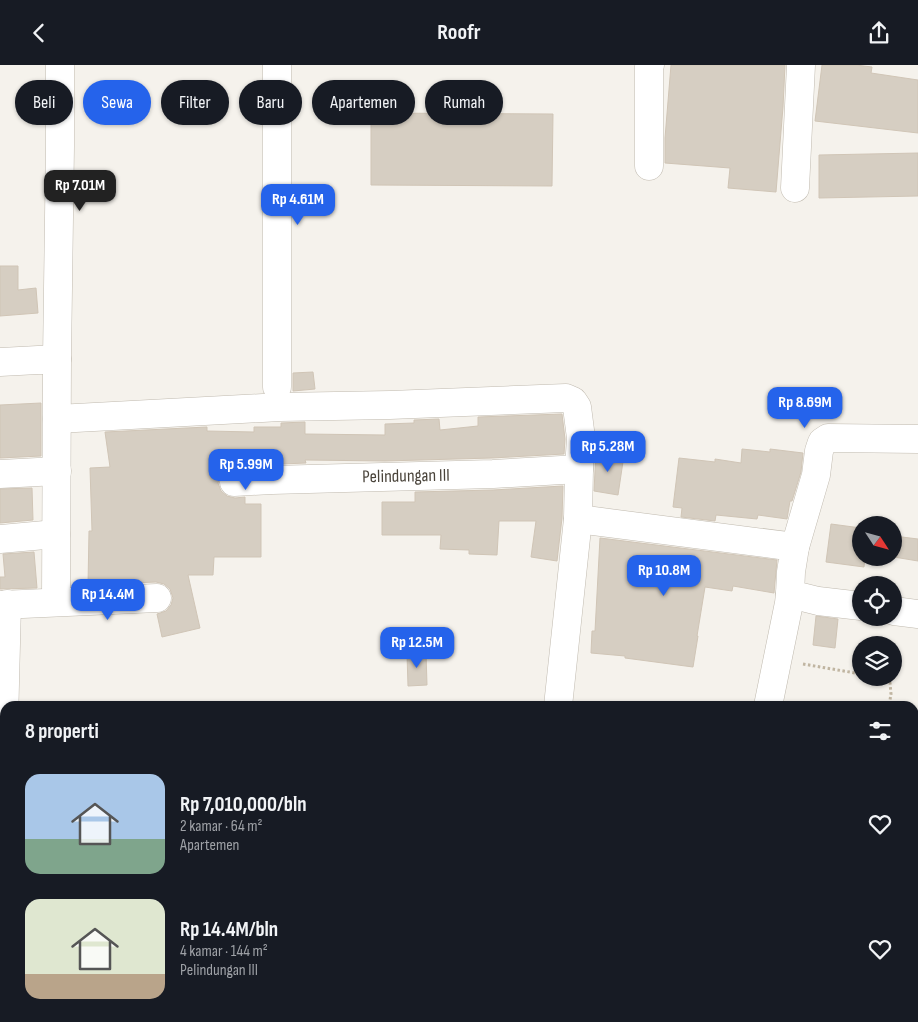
<!DOCTYPE html>
<html lang="id">
<head>
<meta charset="utf-8">
<style>
	:root { --surface:#171b24; --page:#20242c; --text:#f1f3f6; --muted:#9ea1a6; --accent:#2563eb }
	body { margin:0; font-family:"Sofia Sans Condensed",sans-serif; background:var(--page); color:var(--text); height:100vh; display:flex; flex-direction:column; font-size:19px; white-space:nowrap }
	* { box-sizing:border-box; margin:0 }
	p { font-size:16px; color:var(--muted) }
	.icon { flex:none; width:28px; height:28px; fill:none; stroke:currentColor; stroke-width:2; stroke-linecap:round; stroke-linejoin:round }
	.map { position:relative; flex:1; overflow:hidden }
	.details { position:absolute; left:0px; top:636px; width:919px; height:321px; display:flex; flex-direction:column; background:var(--surface); border-radius:15px 15px 0 0; box-shadow:0 1px 4px #0004 }
	.details>* { flex:none }
	.guide { position:absolute; left:15px; top:15px; width:500px; height:45px; display:flex; gap:10px }
	.needle { width:32px; rotate:126deg }
	.buttons { position:absolute; left:852px; top:451px; display:grid; gap:10px }
	.buttons a { display:grid; place-items:center; width:50px; height:50px; border-radius:50%; background:var(--surface); box-shadow:0 1px 4px #0004; font-size:25px }
	.price { position:absolute; translate:-50% -42px; padding:0 11px; border-radius:10px; background:var(--accent); color:#fff; font-size:16px; line-height:32px; filter:drop-shadow(0 1px 2px #0008) }
	.price::after { content:''; position:absolute; left:50%; top:30px; width:15px; height:11px; margin-left:-8px; background:inherit; clip-path:polygon(0 0,100% 0,50% 100%) }
	.price.active { background:#222; color:#fff }
	ul { padding:0; list-style:none }
	li { display:flex; align-items:center; gap:15px; height:125px; padding:0 25px }
	li span { display:grid; place-items:center; flex:none; width:140px; height:100px; border-radius:15px; color:#555 }
	li>.icon { margin-inline-start:auto }
	span .icon { width:60px; height:60px; fill:#fffc; stroke-width:1 }
	li b { font-size:21px }
	h2 { display:flex; justify-content:space-between; align-items:center; height:60px; padding:0 25px; font-size:21px }
	.chip { padding:0 18px; border-radius:22px; background:var(--surface); box-shadow:0 1px 4px #0004; font-size:18px; line-height:45px }
	.chip.active { background:var(--accent); color:#fff }
	header { display:flex; justify-content:space-between; align-items:center; height:65px; padding:0 25px; background:var(--surface); font-size:22px; font-weight:700 }
	.map>svg:first-child { display:block }
	.water { fill:#aed3ec }
	.building { fill:#d6cec2; stroke:#d0c5b6 }
	.lines { fill:none; stroke-linecap:round; stroke-linejoin:round }
	.minor-casing { stroke:#c0baaf; stroke-width:29 }
	.path { stroke:#c0b5a1; stroke-width:3; stroke-dasharray:2.5 2.5; stroke-linecap:butt }
	.minor { stroke:#fff; stroke-width:28 }
	.labels { text-anchor:middle; dominant-baseline:central; stroke-width:4; stroke-linejoin:round; paint-order:stroke }
	.street-label { font-size:18px; fill:#49433a; stroke:#fff }
</style>
</head>
<body>
<header><svg class="icon" aria-label="back" viewBox="0 0 24 24"><path d="M15 5l-7 7 7 7"/></svg>Roofr<svg class="icon" aria-label="share" viewBox="0 0 24 24"><path d="M12 15V3M7 8l5-5 5 5M5 13v7h14v-7"/></svg></header>
<div class="map">
<svg width="918" height="957" viewBox="0 0 918 957">
	<rect width="100%" height="100%" fill="#f5f2ec"/>
	<path class="water" d="M0,950L5,951V952L96,953L138,957H0Z"/>
	<g class="building">
		<path d="M671,0H785L783,42L776,127L728,123L730,103L665,98V73Z"/>
		<path d="M822,0H856L872,2L871,8L918,15V68L815,56Z"/>
		<path d="M371,48L553,49L552,121L371,120Z"/>
		<path d="M918,88V131L819,133V90Z"/>
		<path d="M0,201H18V225L36,223L38,248L0,251Z"/>
		<path d="M313,307L315,324L293,326V308Z"/>
		<path d="M41,338V391L0,393V340Z"/>
		<path d="M562,349L565,374L564,389L492,393L385,396L305,395L306,398L233,401L226,404L220,410L218,418L221,426L227,431L235,433L245,432V439H261V492H214L213,510H188L200,563L162,572L157,549L166,546L171,540L173,533L170,524L164,519L156,517L88,520L89,466H92L90,403L110,402L105,367L207,362V366L254,367V362H281V358L305,357V369L385,370V359L414,358V355L439,354L440,365L478,361V352Z"/>
		<path d="M742,384L770,387V384L803,388L801,407L792,436H790L787,454L758,450L757,454L716,450L715,456L681,452L682,443L673,442L679,393L715,397V394L741,398Z"/>
		<path d="M596,386L624,390L618,430L594,426Z"/>
		<path d="M563,421L562,453L557,496L531,492L536,456H499L497,490L469,489V485L440,484L441,470H382V437H415V427L493,425Z"/>
		<path d="M32,423L33,455L0,458V424Z"/>
		<path d="M831,459L861,463V492H865L864,502L826,497Z"/>
		<path d="M894,471L918,474V496L894,492Z"/>
		<path d="M600,473L777,495L774,528L733,521L732,526L705,522L697,571H698L693,602L625,593V591L591,588L592,566H595Z"/>
		<path d="M34,487L37,523L0,524V512H5L3,489Z"/>
		<path d="M816,551L838,554L835,583L813,580Z"/>
		<path d="M426,588L427,620L408,621L407,589Z"/>
	</g>
	<g class="lines">
		<defs>
			<g id="minor">
				<path d="M649,101V2L650,0"/>
				<path d="M795,123L801,0"/>
				<path d="M57,294L60,81V0"/>
				<path d="M0,297L57,294L56,537"/>
				<path d="M277,322V0"/>
				<path d="M57,354L280,342L390,340L566,333L573,336L577,342L581,373L579,404L578,454L795,482L791,507L790,529L818,536L861,541"/>
				<path d="M0,409L57,406"/>
				<path d="M234,417L272,415L493,409L579,404"/>
				<path d="M0,474L56,469"/>
				<path d="M795,482L816,410L819,386L822,377L828,373L918,374"/>
				<path d="M0,540L157,533"/>
				<path d="M894,546L918,549"/>
				<path d="M558,641L578,454"/>
				<path d="M768,641L789,538L790,529"/>
				<path d="M4,658L7,539"/>
				<path d="M914,847H918"/>
			</g>
		</defs>
		<use href="#minor" class="minor-casing"/>
		<g class="path">
			<path d="M803,599L861,609"/>
			<path d="M881,612L890,618L891,629L889,641"/>
		</g>
		<use href="#minor" class="minor"/>
	</g>
	<g class="labels">
		<g class="street-label">
			<text transform="translate(406 411) rotate(-1)">Pelindungan III</text>
		</g>
	</g>
</svg>
<div class="buttons">
<a><svg class="needle" viewBox="-14 -14 28 28"><path d="M0-13l5 13h-10z" fill="#e53935"/><path d="M0 13l5-13h-10z" fill="#9ea1a6"/></svg></a>
<a><svg class="icon" aria-label="locate" viewBox="0 0 24 24"><circle cx="12" cy="12" r="6"/><path d="M12 2v4M12 18v4M2 12h4M18 12h4"/></svg></a>
<a><svg class="icon" aria-label="layers" viewBox="0 0 24 24"><path d="M12 4l9 5-9 5-9-5zM3 14l9 5 9-5"/></svg></a>
</div>
<b class="price active" style="left:80px;top:147px">Rp 7.01M</b>
<b class="price" style="left:298px;top:161px">Rp 4.61M</b>
<b class="price" style="left:805px;top:364px">Rp 8.69M</b>
<b class="price" style="left:608px;top:408px">Rp 5.28M</b>
<b class="price" style="left:246px;top:426px">Rp 5.99M</b>
<b class="price" style="left:664px;top:532px">Rp 10.8M</b>
<b class="price" style="left:108px;top:556px">Rp 14.4M</b>
<b class="price" style="left:417px;top:604px">Rp 12.5M</b>
<div class="guide">
<a class="chip">Beli</a>
<a class="chip active">Sewa</a>
<a class="chip">Filter</a>
<a class="chip">Baru</a>
<a class="chip">Apartemen</a>
<a class="chip">Rumah</a>
</div>
<section class="details">
<h2>8 properti<svg class="icon" aria-label="filters" viewBox="0 0 24 24"><path d="M4 7h16M4 17h16"/><circle cx="9" cy="7" r="2"/><circle cx="15" cy="17" r="2"/></svg></h2>
<ul>
<li><span style="background:linear-gradient(#a9c7e8 65%,#7fa58c 0)"><svg class="icon" aria-label="home" viewBox="0 0 24 24"><path d="M3 11l9-7 9 7M6 9v11h12V9"/></svg></span><div><b>Rp 7,010,000/bln</b><p>2 kamar · 64 m²</p><p>Apartemen</p></div><svg class="icon" aria-label="heart" viewBox="0 0 24 24"><path d="M12 20l-8-8c-3-5 5-10 8-4 3-6 11-1 8 4z"/></svg></li>
<li><span style="background:linear-gradient(#dfe7d0 75%,#b9a48a 0)"><svg class="icon" aria-label="home" viewBox="0 0 24 24"><path d="M3 11l9-7 9 7M6 9v11h12V9"/></svg></span><div><b>Rp 14.4M/bln</b><p>4 kamar · 144 m²</p><p>Pelindungan III</p></div><svg class="icon" aria-label="heart" viewBox="0 0 24 24"><path d="M12 20l-8-8c-3-5 5-10 8-4 3-6 11-1 8 4z"/></svg></li>
</ul>
</section>
</div>
</body>
</html>
